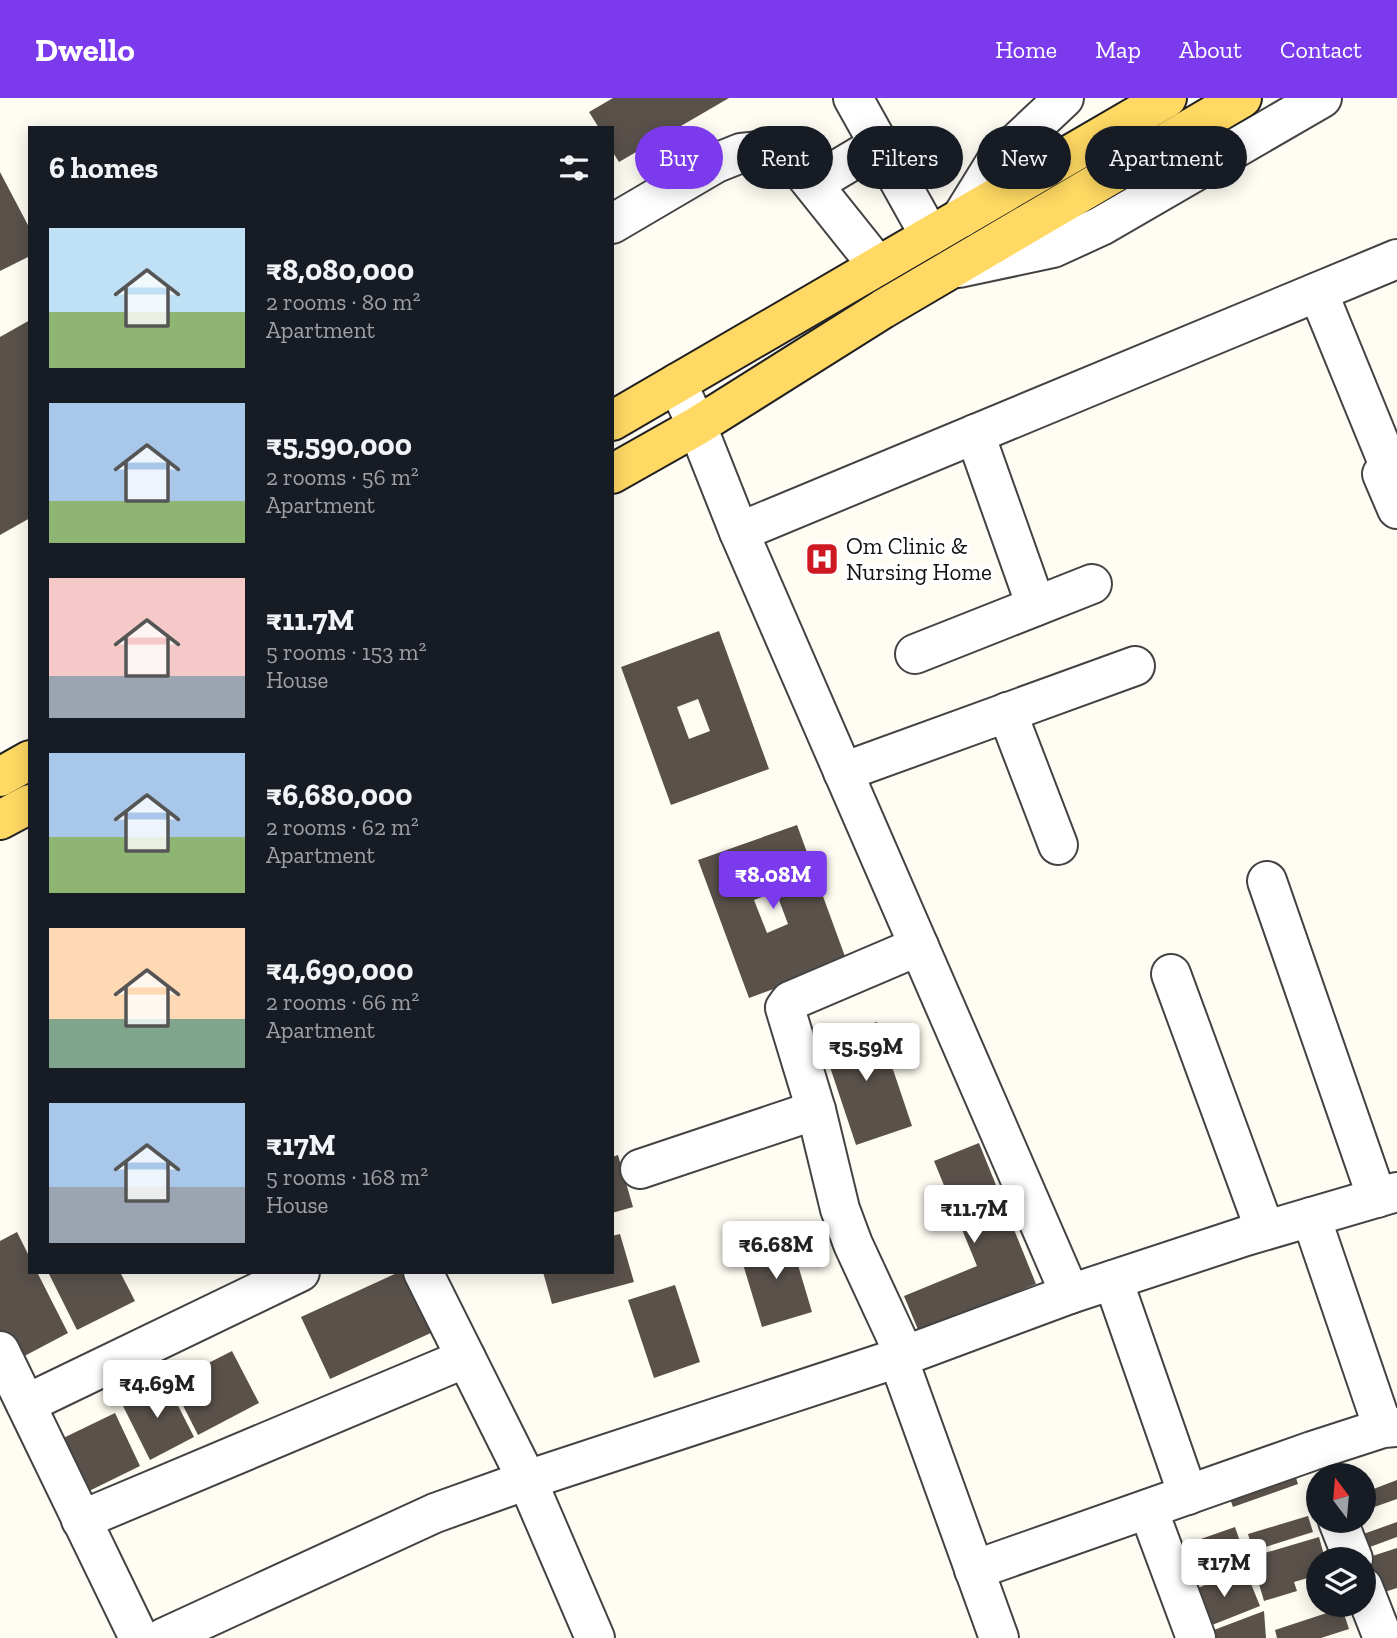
<!DOCTYPE html>
<html lang="en">
<head>
<meta charset="utf-8">
<style>
	:root { --surface:#171b24; --page:#242831; --text:#f1f3f6; --muted:#9ea1a6; --accent:#7c3aed }
	body { margin:0; font-family:"Zilla Slab",serif; background:var(--page); color:var(--text); height:100vh; display:flex; flex-direction:column; font-size:26px; white-space:nowrap }
	* { box-sizing:border-box; margin:0 }
	p { font-size:23px; color:var(--muted) }
	.icon { flex:none; width:38px; height:38px; fill:none; stroke:currentColor; stroke-width:2; stroke-linecap:round; stroke-linejoin:round }
	.map { position:relative; flex:1; overflow:hidden }
	.details { position:absolute; left:28px; top:28px; width:586px; height:1148px; display:flex; flex-direction:column; background:var(--surface); border-radius:0px; box-shadow:0 4px 18px #0003 }
	.details>* { flex:none }
	.banner { position:absolute; left:635px; top:28px; width:656px; height:63px; display:flex; gap:14px }
	.needle { width:46px; rotate:344deg }
	.tools { position:absolute; left:1306px; top:1365px; display:grid; gap:14px }
	.tools a { display:grid; place-items:center; width:70px; height:70px; border-radius:50%; background:var(--surface); box-shadow:0 4px 18px #0003; font-size:35px }
	.price { position:absolute; translate:-50% -60px; padding:0 16px; border-radius:7px; background:#fff; color:#222; font-size:23px; line-height:46px; filter:drop-shadow(0 2px 4px #0008) }
	.price::after { content:''; position:absolute; left:50%; top:42px; width:21px; height:16px; margin-left:-10px; background:inherit; clip-path:polygon(0 0,100% 0,50% 100%) }
	.price.active { background:var(--accent); color:#fff }
	ul { padding:0; list-style:none }
	li { display:flex; align-items:center; gap:21px; height:175px; padding:0 21px }
	li span { display:grid; place-items:center; flex:none; width:196px; height:140px; border-radius:0px; color:#555 }
	li>.icon { margin-inline-start:auto }
	span .icon { width:84px; height:84px; fill:#fffc; stroke-width:1 }
	li b { font-size:30px }
	h2 { display:flex; justify-content:space-between; align-items:center; height:84px; padding:0 21px; font-size:30px }
	.pill { padding:0 24px; border-radius:32px; background:var(--surface); box-shadow:0 4px 18px #0003; font-size:24px; line-height:63px }
	.pill.active { background:var(--accent); color:#fff }
	header { display:flex; align-items:center; gap:42px; box-sizing:border-box; height:98px; padding:0 35px; background:var(--accent); color:#fff }
	header strong { font-size:33px }
	nav { display:flex; gap:38px; margin-inline-start:auto; font-size:24px }
	.map>svg:first-child { display:block }
	.building { fill:#5a514b; fill-rule:evenodd }
	.lines { fill:none; stroke-linecap:round; stroke-linejoin:round }
	.minor-casing { stroke:#434343; stroke-width:42 }
	.major-casing { stroke:#212121; stroke-width:42 }
	.minor { stroke:#fff; stroke-width:38 }
	.major { stroke:#ffd963; stroke-width:38 }
	.labels { text-anchor:middle; dominant-baseline:central; stroke-width:7; stroke-linejoin:round; paint-order:stroke }
	.poi-label { font-size:23px; fill:#101010; stroke:#fff; text-anchor:start }
</style>
</head>
<body>
<header>
<strong>Dwello</strong>
<nav><a>Home</a><a>Map</a><a>About</a><a>Contact</a></nav>
</header>
<div class="map">
<svg width="1397" height="1540" viewBox="0 0 1397 1540">
	<rect width="100%" height="100%" fill="#fffdf3"/>
	<g class="building">
		<path d="M613,0H729L619,64L612,53V30H599L589,14Z"/>
		<path d="M0,74L30,131V158L0,173Z"/>
		<path d="M30,222V420L0,437V239Z"/>
		<path d="M719,533L769,671L671,707L621,569ZM698,601L710,633L689,641L677,609Z"/>
		<path d="M797,727L847,864L749,900L698,762ZM776,794L788,826L767,835L754,802Z"/>
		<path d="M877,924L912,1028L856,1047L821,942Z"/>
		<path d="M979,1045L1036,1186L919,1234L904,1198L977,1168L934,1063Z"/>
		<path d="M618,1057L633,1109L612,1115V1059Z"/>
		<path d="M17,1134L30,1160V1174H37L68,1235L15,1263L0,1234V1143Z"/>
		<path d="M620,1136L634,1184L552,1206L543,1174H612V1138Z"/>
		<path d="M789,1137L812,1214L762,1229L739,1153Z"/>
		<path d="M48,1174H120L135,1203L77,1232Z"/>
		<path d="M399,1174H405L433,1234L330,1281L301,1219Z"/>
		<path d="M675,1187L700,1264L654,1280L628,1202Z"/>
		<path d="M232,1253L259,1305L198,1337L171,1284Z"/>
		<path d="M165,1282L194,1339L150,1362L121,1304Z"/>
		<path d="M115,1315L140,1368L83,1396L57,1343Z"/>
		<path d="M1292,1367L1298,1386L1233,1409L1226,1390Z"/>
		<path d="M1397,1382V1401L1363,1413V1395Z"/>
		<path d="M1308,1418L1313,1434L1253,1453L1248,1436Z"/>
		<path d="M1397,1424V1439L1359,1453L1355,1439Z"/>
		<path d="M1235,1429L1245,1458L1187,1477L1178,1449Z"/>
		<path d="M1319,1439L1325,1461H1318V1477L1294,1484L1297,1493L1264,1503L1251,1459Z"/>
		<path d="M1397,1450V1490L1372,1498L1363,1461Z"/>
		<path d="M1245,1471L1260,1508L1202,1531L1188,1494Z"/>
		<path d="M1342,1510L1349,1531L1321,1540H1277L1275,1532Z"/>
		<path d="M1264,1513L1266,1540H1199L1198,1538Z"/>
	</g>
	<g class="lines">
		<defs>
			<g id="minor">
				<path d="M853,0L930,138"/>
				<path d="M813,86L880,46"/>
				<path d="M961,120L995,65L1064,0"/>
				<path d="M612,126L716,65L741,55L760,53L777,57L802,73L878,168"/>
				<path d="M959,170L1053,150L1101,128L1322,0"/>
				<path d="M1318,194L1390,370L1382,376L1397,411"/>
				<path d="M975,336L1036,508"/>
				<path d="M739,434L1397,161"/>
				<path d="M915,556L1092,486"/>
				<path d="M1007,614L1058,747"/>
				<path d="M843,674L1135,568"/>
				<path d="M1267,783L1377,1100"/>
				<path d="M1171,876L1265,1132"/>
				<path d="M640,1071L816,1012"/>
				<path d="M1311,1119L1383,1330"/>
				<path d="M423,1174L527,1382L595,1540"/>
				<path d="M1113,1182L1188,1397"/>
				<path d="M1070,1196L1246,1138L1397,1094"/>
				<path d="M0,1253L139,1540"/>
				<path d="M905,1258L853,1146L840,1111L816,1012L785,910L790,903L919,848"/>
				<path d="M898,1260L999,1540"/>
				<path d="M26,1306L300,1174"/>
				<path d="M1148,1411L1196,1540"/>
				<path d="M81,1422L466,1260"/>
				<path d="M1338,1423L1353,1461"/>
				<path d="M974,1472L1312,1353L1383,1330L1397,1329"/>
				<path d="M1363,1489L1383,1540"/>
				<path d="M163,1540L435,1415L527,1382L898,1260L1070,1196L739,434L697,328L677,285"/>
			</g>
			<g id="major">
				<path d="M612,323L1167,0"/>
				<path d="M612,376L697,328L883,211L1242,0"/>
				<path d="M0,679L30,662"/>
				<path d="M0,722L30,706"/>
			</g>
		</defs>
		<use href="#minor" class="minor-casing"/>
		<use href="#major" class="major-casing"/>
		<use href="#minor" class="minor"/>
		<use href="#major" class="major"/>
	</g>
	<defs>
		<symbol id="hospital-square" viewBox="-11 -11 22 22"><rect x="-9" y="-9" width="18" height="18" rx="4" fill="#cf1922" stroke="#fff"/><path d="M-5-5h3v3.5h4V-5h3V5h-3V1.5h-4V5h-3Z" fill="#fff"/></symbol>
	</defs>
	<g fill-rule="evenodd">
		<use href="#hospital-square" x="803" y="442" width="38" height="38"/>
	</g>
	<g class="labels">
		<g class="poi-label">
			<text x="846" y="448">Om Clinic &amp;<tspan x="846" dy="26">Nursing Home</tspan></text>
		</g>
	</g>
</svg>
<div class="tools">
<a><svg class="needle" viewBox="-14 -14 28 28"><path d="M0-13l5 13h-10z" fill="#e53935"/><path d="M0 13l5-13h-10z" fill="#9ea1a6"/></svg></a>
<a><svg class="icon" aria-label="layers" viewBox="0 0 24 24"><path d="M12 4l9 5-9 5-9-5zM3 14l9 5 9-5"/></svg></a>
</div>
<b class="price active" style="left:773px;top:813px">₹8.08M</b>
<b class="price" style="left:866px;top:985px">₹5.59M</b>
<b class="price" style="left:974px;top:1147px">₹11.7M</b>
<b class="price" style="left:776px;top:1183px">₹6.68M</b>
<b class="price" style="left:157px;top:1322px">₹4.69M</b>
<b class="price" style="left:1224px;top:1501px">₹17M</b>
<div class="banner">
<a class="pill active">Buy</a>
<a class="pill">Rent</a>
<a class="pill">Filters</a>
<a class="pill">New</a>
<a class="pill">Apartment</a>
</div>
<section class="details">
<h2>6 homes<svg class="icon" aria-label="filters" viewBox="0 0 24 24"><path d="M4 7h16M4 17h16"/><circle cx="9" cy="7" r="2"/><circle cx="15" cy="17" r="2"/></svg></h2>
<ul>
<li><span style="background:linear-gradient(#bfe0f5 60%,#8fb573 0)"><svg class="icon" aria-label="home" viewBox="0 0 24 24"><path d="M3 11l9-7 9 7M6 9v11h12V9"/></svg></span><div><b>₹8,080,000</b><p>2 rooms · 80 m²</p><p>Apartment</p></div></li>
<li><span style="background:linear-gradient(#a9c7e8 70%,#8fb573 0)"><svg class="icon" aria-label="home" viewBox="0 0 24 24"><path d="M3 11l9-7 9 7M6 9v11h12V9"/></svg></span><div><b>₹5,590,000</b><p>2 rooms · 56 m²</p><p>Apartment</p></div></li>
<li><span style="background:linear-gradient(#f6c9c9 70%,#9aa5b1 0)"><svg class="icon" aria-label="home" viewBox="0 0 24 24"><path d="M3 11l9-7 9 7M6 9v11h12V9"/></svg></span><div><b>₹11.7M</b><p>5 rooms · 153 m²</p><p>House</p></div></li>
<li><span style="background:linear-gradient(#a9c7e8 60%,#8fb573 0)"><svg class="icon" aria-label="home" viewBox="0 0 24 24"><path d="M3 11l9-7 9 7M6 9v11h12V9"/></svg></span><div><b>₹6,680,000</b><p>2 rooms · 62 m²</p><p>Apartment</p></div></li>
<li><span style="background:linear-gradient(#ffd9b3 65%,#7fa58c 0)"><svg class="icon" aria-label="home" viewBox="0 0 24 24"><path d="M3 11l9-7 9 7M6 9v11h12V9"/></svg></span><div><b>₹4,690,000</b><p>2 rooms · 66 m²</p><p>Apartment</p></div></li>
<li><span style="background:linear-gradient(#a9c7e8 60%,#9aa5b1 0)"><svg class="icon" aria-label="home" viewBox="0 0 24 24"><path d="M3 11l9-7 9 7M6 9v11h12V9"/></svg></span><div><b>₹17M</b><p>5 rooms · 168 m²</p><p>House</p></div></li>
</ul>
</section>
</div>
</body>
</html>
